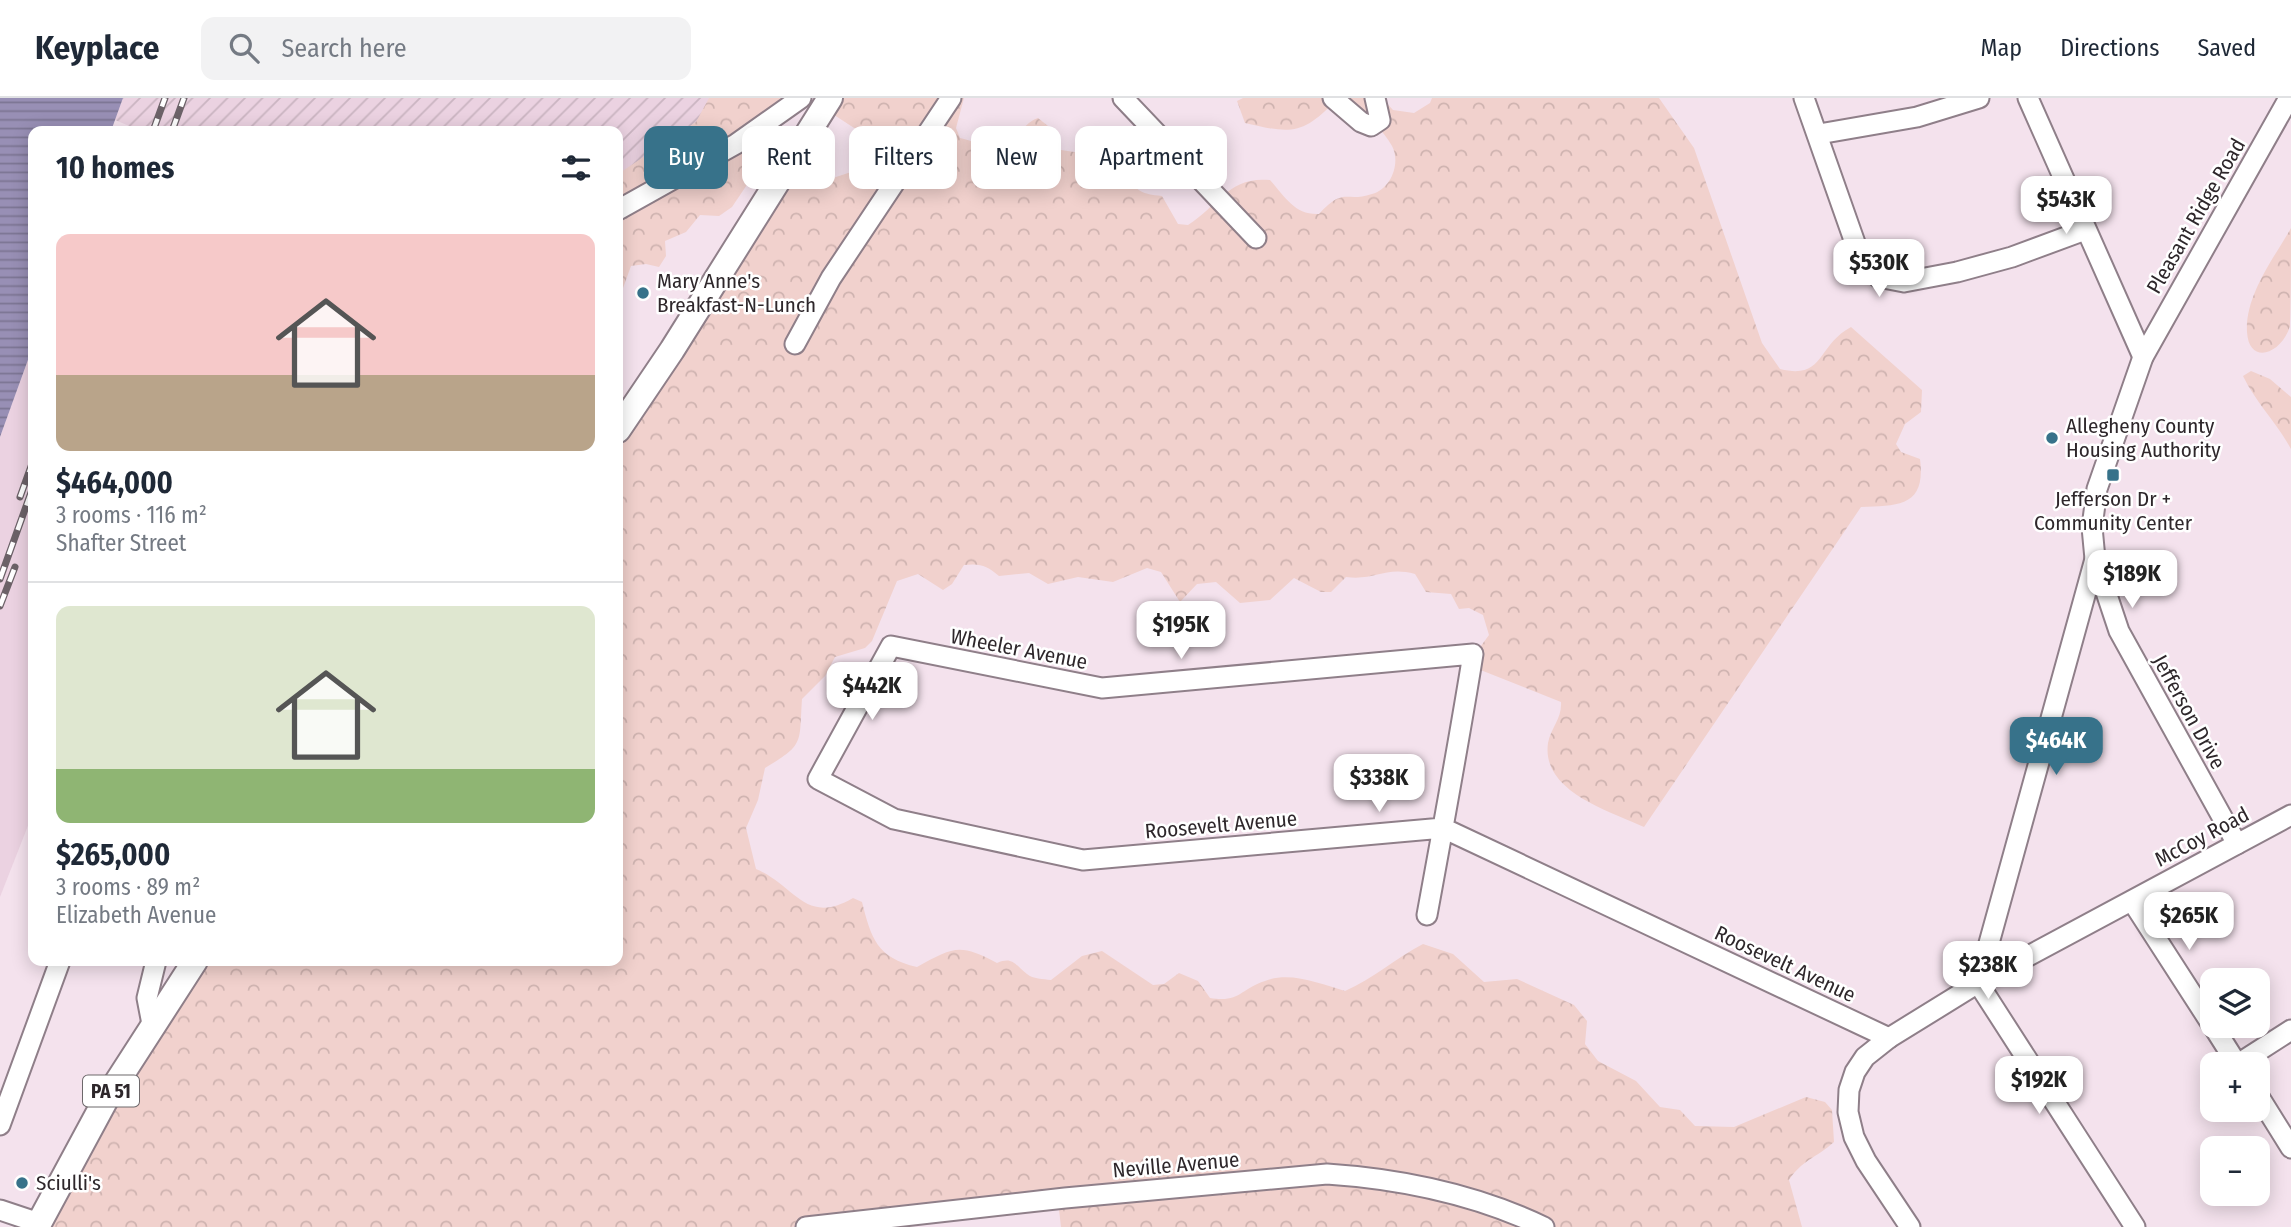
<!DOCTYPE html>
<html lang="en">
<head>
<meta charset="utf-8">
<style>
	:root { --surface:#fff; --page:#f2f2f3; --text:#1f2937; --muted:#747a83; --line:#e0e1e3; --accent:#37728a }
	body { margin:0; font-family:"Fira Sans Condensed",sans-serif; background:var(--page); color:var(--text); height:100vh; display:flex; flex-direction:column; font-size:26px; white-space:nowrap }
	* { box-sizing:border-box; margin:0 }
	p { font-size:23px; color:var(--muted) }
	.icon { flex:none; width:38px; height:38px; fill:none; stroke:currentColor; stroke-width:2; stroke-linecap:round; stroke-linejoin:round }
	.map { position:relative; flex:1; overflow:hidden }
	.details { position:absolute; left:28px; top:28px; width:595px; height:840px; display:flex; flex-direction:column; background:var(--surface); border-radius:14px; box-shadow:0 4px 18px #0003 }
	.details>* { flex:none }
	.hud { position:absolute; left:644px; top:28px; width:665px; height:63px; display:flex; gap:14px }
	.controls { position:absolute; left:2200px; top:870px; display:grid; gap:14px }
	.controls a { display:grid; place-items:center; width:70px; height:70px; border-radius:14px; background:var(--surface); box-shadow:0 4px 18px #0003; font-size:35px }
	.price { position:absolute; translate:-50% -60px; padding:0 16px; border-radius:14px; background:#fff; color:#222; font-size:23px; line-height:46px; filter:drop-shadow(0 2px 4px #0008) }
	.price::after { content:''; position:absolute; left:50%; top:42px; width:21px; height:16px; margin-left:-10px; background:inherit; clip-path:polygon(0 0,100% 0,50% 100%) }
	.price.selected { background:var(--accent); color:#fff }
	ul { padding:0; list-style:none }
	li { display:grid; align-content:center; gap:14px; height:371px; padding:0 28px }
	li+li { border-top:2px solid var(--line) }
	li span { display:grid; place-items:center; height:217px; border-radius:14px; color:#555 }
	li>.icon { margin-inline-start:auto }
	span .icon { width:126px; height:126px; fill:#fffc; stroke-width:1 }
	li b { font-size:30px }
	h2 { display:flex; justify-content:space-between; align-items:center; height:84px; padding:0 28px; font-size:30px }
	.tag { padding:0 24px; border-radius:14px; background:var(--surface); box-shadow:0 4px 18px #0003; font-size:24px; line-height:63px }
	.tag.selected { background:var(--accent); color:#fff }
	header { display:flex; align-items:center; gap:42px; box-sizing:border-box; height:98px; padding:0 35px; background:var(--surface); border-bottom:2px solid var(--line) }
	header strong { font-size:33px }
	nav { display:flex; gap:38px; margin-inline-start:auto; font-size:24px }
	.search { width:490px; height:63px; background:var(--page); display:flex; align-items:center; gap:18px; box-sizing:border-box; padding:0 24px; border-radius:14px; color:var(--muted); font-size:26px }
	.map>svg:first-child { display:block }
	.built { fill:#ebd2e1 }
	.industrial { fill:url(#industrial-furrows) }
	.forest { fill:url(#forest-crowns) }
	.water { fill:url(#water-rules) }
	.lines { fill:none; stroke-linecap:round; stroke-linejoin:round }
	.minor-casing { stroke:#8f7f89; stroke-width:23 }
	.major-casing { stroke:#8f7f89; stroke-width:28 }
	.minor { stroke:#fff; stroke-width:19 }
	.major { stroke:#fff; stroke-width:24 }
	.rail-casing { stroke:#6c6268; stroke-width:7 }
	.rail { stroke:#fff; stroke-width:4.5; stroke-dasharray:13; stroke-linecap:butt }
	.poi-dot { fill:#37728a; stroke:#fff; stroke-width:2.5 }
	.labels { text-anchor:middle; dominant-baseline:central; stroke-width:5; stroke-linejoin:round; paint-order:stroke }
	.shield { fill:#fff; stroke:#6d686b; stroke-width:2 }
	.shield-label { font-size:19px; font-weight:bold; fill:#2e272b }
	.street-label { font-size:21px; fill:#2e272b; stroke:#fff }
	.poi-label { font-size:21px; fill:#2e272b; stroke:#fff; text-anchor:start }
</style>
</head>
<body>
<header>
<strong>Keyplace</strong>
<div class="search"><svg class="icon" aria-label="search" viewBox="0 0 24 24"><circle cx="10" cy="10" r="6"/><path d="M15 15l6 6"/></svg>Search here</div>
<nav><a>Map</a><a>Directions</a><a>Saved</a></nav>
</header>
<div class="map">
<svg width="2291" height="1129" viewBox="0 0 2291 1129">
	<defs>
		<pattern id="industrial-furrows" width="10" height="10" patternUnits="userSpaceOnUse" patternTransform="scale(1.75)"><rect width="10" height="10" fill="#ebd2e1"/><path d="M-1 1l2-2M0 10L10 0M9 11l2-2" fill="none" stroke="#cab4c1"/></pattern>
		<pattern id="forest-crowns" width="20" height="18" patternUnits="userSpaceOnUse" patternTransform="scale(1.75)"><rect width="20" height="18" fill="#f1d1cd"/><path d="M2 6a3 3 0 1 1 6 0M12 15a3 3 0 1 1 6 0" fill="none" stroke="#cfb3b0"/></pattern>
		<pattern id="water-rules" width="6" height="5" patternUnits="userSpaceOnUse" patternTransform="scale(1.75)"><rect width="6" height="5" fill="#988fb5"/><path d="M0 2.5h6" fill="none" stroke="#7c7593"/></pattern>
	</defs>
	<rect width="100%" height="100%" fill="#f4e2ed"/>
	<path class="built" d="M33,248V715L0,799V339Z"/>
	<path class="industrial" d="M123,0H801L618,112V33H141L115,22Z"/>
	<g class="forest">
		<path d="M709,0H797L618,110V76L696,24Z"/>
		<path d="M837,0H964L956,30L960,40C971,42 987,50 998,49C1014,48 1022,25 1038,20L1053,32L1061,52L1081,55L1101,42L1112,43C1117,48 1124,53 1128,59C1143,83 1121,94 1162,98L1178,126L1188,127C1219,107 1229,78 1270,82C1286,100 1295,117 1319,116C1345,88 1345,105 1372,96C1391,91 1401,65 1392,48C1384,33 1368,19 1357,6L1336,2C1303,37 1291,36 1245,25L1237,3L1243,0H1382L1393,12L1414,15L1430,5L1432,0H1659L1694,50L1762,245L1780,271C1825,282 1816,248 1851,229L1922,292L1921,314L1905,326L1896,346L1901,354L1920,361C1926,408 1900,408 1861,409L1644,729C1610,713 1541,694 1548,645C1551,629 1562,621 1561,604L1473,569L1475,556L1489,537L1483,517L1469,510L1459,511L1451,496L1426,494L1415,476C1385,468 1375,483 1346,479L1331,494H1321L1294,480L1270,502L1240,505L1216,484L1197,486L1180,504L1161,474L1147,470L1113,484L1078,479L1048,486L1029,475L999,478C987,468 981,465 964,467L952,486L943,492L918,476L897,483L872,543L865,550L835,559L825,578L802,601C799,646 805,646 765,670L758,702L746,730L756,771C796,788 805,828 853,800L862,804C871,840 877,860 917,869C954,849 959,845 997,865C1013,858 1015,867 1027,876C1033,881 1043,881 1051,882L1082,858L1102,853L1153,887L1164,886L1179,875L1198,883L1210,900C1240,905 1240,891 1265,883C1291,873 1320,886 1345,893C1373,881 1396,860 1423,846L1453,856L1484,884L1517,881L1574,907L1587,923L1585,946L1598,963L1636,983L1660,1009L1680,1012L1695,1028L1734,1029L1806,999L1825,1004L1832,1012L1834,1044C1816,1060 1802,1062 1789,1082L1802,1129H1549L1327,1073L791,1129H44L202,863H618V341L800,58L814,75L833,80L851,74L865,60L868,39L828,13Z"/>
		<path d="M760,37L771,38L773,48L732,109L719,118L700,117L686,134L665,143L666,158L659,169L646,166L631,168L618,204V117Z"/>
		<path d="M2291,130C2291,155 2291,206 2290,228C2282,256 2249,268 2247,234C2245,197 2274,160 2291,130Z"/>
		<path d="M2251,273L2270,281L2291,299V351C2277,325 2256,305 2243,278Z"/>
		<path d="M1326,1079L1438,1093L1537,1129H1061L1058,1103Z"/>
	</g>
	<path class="water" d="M0,0H123L111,33H33V248L0,339Z"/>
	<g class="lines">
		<defs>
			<g id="minor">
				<path d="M1123,0L1256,140"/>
				<path d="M1333,0L1361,24L1371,28L1380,22L1375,0"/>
				<path d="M1804,0L1860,159L1878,179L1904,184L1957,174L2012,159L2085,132"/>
				<path d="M2028,0L2143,259"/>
				<path d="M1819,36L1917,19L1979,0"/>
				<path d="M618,112L736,46L801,0"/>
				<path d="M795,246L831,180L951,0"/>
				<path d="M2095,461L1978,885L2135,1129"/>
				<path d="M2237,746L2119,533L2095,461L2092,429L2097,391L2143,259L2289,0"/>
				<path d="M2132,803L2212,927"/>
				<path d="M1427,817C1443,730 1459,643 1473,556L1102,590L891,548L818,681L894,721L1083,762L1443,730L1889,940"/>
				<path d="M152,926L147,900L156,863"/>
				<path d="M2213,928L2237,966"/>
				<path d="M2238,966L2291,932"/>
				<path d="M2258,997L2291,1050"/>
				<path d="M0,1027L60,863"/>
				<path d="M0,1112L39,1125"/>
				<path d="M806,1129L1065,1100L1327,1076C1402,1081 1475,1096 1544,1129"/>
				<path d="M1910,1129L1866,1063L1854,1039L1848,1014L1849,992L1855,974L1865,959L1889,940L1978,885L2291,717"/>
			</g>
			<g id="major">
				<path d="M618,332L672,252L830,0"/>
				<path d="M37,1129L106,1001L195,863"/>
			</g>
		</defs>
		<use href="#minor" class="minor-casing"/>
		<use href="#major" class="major-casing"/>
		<use href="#minor" class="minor"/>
		<use href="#major" class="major"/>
		<defs>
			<g id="rail">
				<path d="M153,33L165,0"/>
				<path d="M172,33L184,0"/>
				<path d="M20,399L33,363"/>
				<path d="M0,481L33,389"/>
				<path d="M0,508L15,469"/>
			</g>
		</defs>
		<use href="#rail" class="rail-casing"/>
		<use href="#rail" class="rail"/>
	</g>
	<g class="poi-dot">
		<circle cx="643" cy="195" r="7"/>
		<circle cx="2052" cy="340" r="7"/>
		<rect x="2106" y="370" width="14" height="14" rx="3.5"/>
		<circle cx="22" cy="1085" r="7"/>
	</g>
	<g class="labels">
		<rect class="shield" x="83" y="977.5" width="56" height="31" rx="5"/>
		<g class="shield-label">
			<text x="111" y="993">PA 51</text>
		</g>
		<g class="street-label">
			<text transform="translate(2196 118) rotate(-60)">Pleasant Ridge Road</text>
			<text transform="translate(1019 551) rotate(11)">Wheeler Avenue</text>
			<text transform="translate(2189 614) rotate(61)">Jefferson Drive</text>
			<text transform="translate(1221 727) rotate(-5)">Roosevelt Avenue</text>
			<text transform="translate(2202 739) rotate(-28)">McCoy Road</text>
			<text transform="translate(1785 866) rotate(25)">Roosevelt Avenue</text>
			<text transform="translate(1176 1067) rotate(-5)">Neville Avenue</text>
		</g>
		<g class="poi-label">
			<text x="657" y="183">Mary Anne's<tspan x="657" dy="24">Breakfast-N-Lunch</tspan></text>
			<text x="2066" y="328">Allegheny County<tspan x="2066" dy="24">Housing Authority</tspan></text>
			<text x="2113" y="401" text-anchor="middle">Jefferson Dr +<tspan x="2113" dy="24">Community Center</tspan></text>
			<text x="36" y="1085">Sciulli's</text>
		</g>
	</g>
</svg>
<div class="controls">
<a><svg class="icon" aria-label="layers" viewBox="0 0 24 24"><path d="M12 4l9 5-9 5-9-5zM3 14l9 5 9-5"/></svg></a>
<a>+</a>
<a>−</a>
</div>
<b class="price" style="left:2066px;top:138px">$543K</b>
<b class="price" style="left:1879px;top:201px">$530K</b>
<b class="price" style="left:2132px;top:512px">$189K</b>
<b class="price" style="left:1181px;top:563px">$195K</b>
<b class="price" style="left:872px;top:624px">$442K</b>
<b class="price selected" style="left:2056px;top:679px">$464K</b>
<b class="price" style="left:1379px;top:716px">$338K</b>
<b class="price" style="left:2189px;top:854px">$265K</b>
<b class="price" style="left:1988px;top:903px">$238K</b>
<b class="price" style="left:2039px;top:1018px">$192K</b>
<div class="hud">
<a class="tag selected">Buy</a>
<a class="tag">Rent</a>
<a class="tag">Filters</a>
<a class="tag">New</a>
<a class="tag">Apartment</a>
</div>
<section class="details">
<h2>10 homes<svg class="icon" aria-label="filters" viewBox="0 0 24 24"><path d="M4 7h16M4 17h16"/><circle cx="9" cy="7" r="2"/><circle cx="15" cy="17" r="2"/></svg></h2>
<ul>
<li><span style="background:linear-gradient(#f6c9c9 65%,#b9a48a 0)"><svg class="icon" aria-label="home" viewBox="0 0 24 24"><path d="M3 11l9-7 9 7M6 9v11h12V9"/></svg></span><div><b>$464,000</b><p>3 rooms · 116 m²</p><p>Shafter Street</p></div></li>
<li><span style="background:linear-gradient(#dfe7d0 75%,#8fb573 0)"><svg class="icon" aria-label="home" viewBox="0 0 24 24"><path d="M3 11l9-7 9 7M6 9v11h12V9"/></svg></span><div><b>$265,000</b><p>3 rooms · 89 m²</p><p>Elizabeth Avenue</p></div></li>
</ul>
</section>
</div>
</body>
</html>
